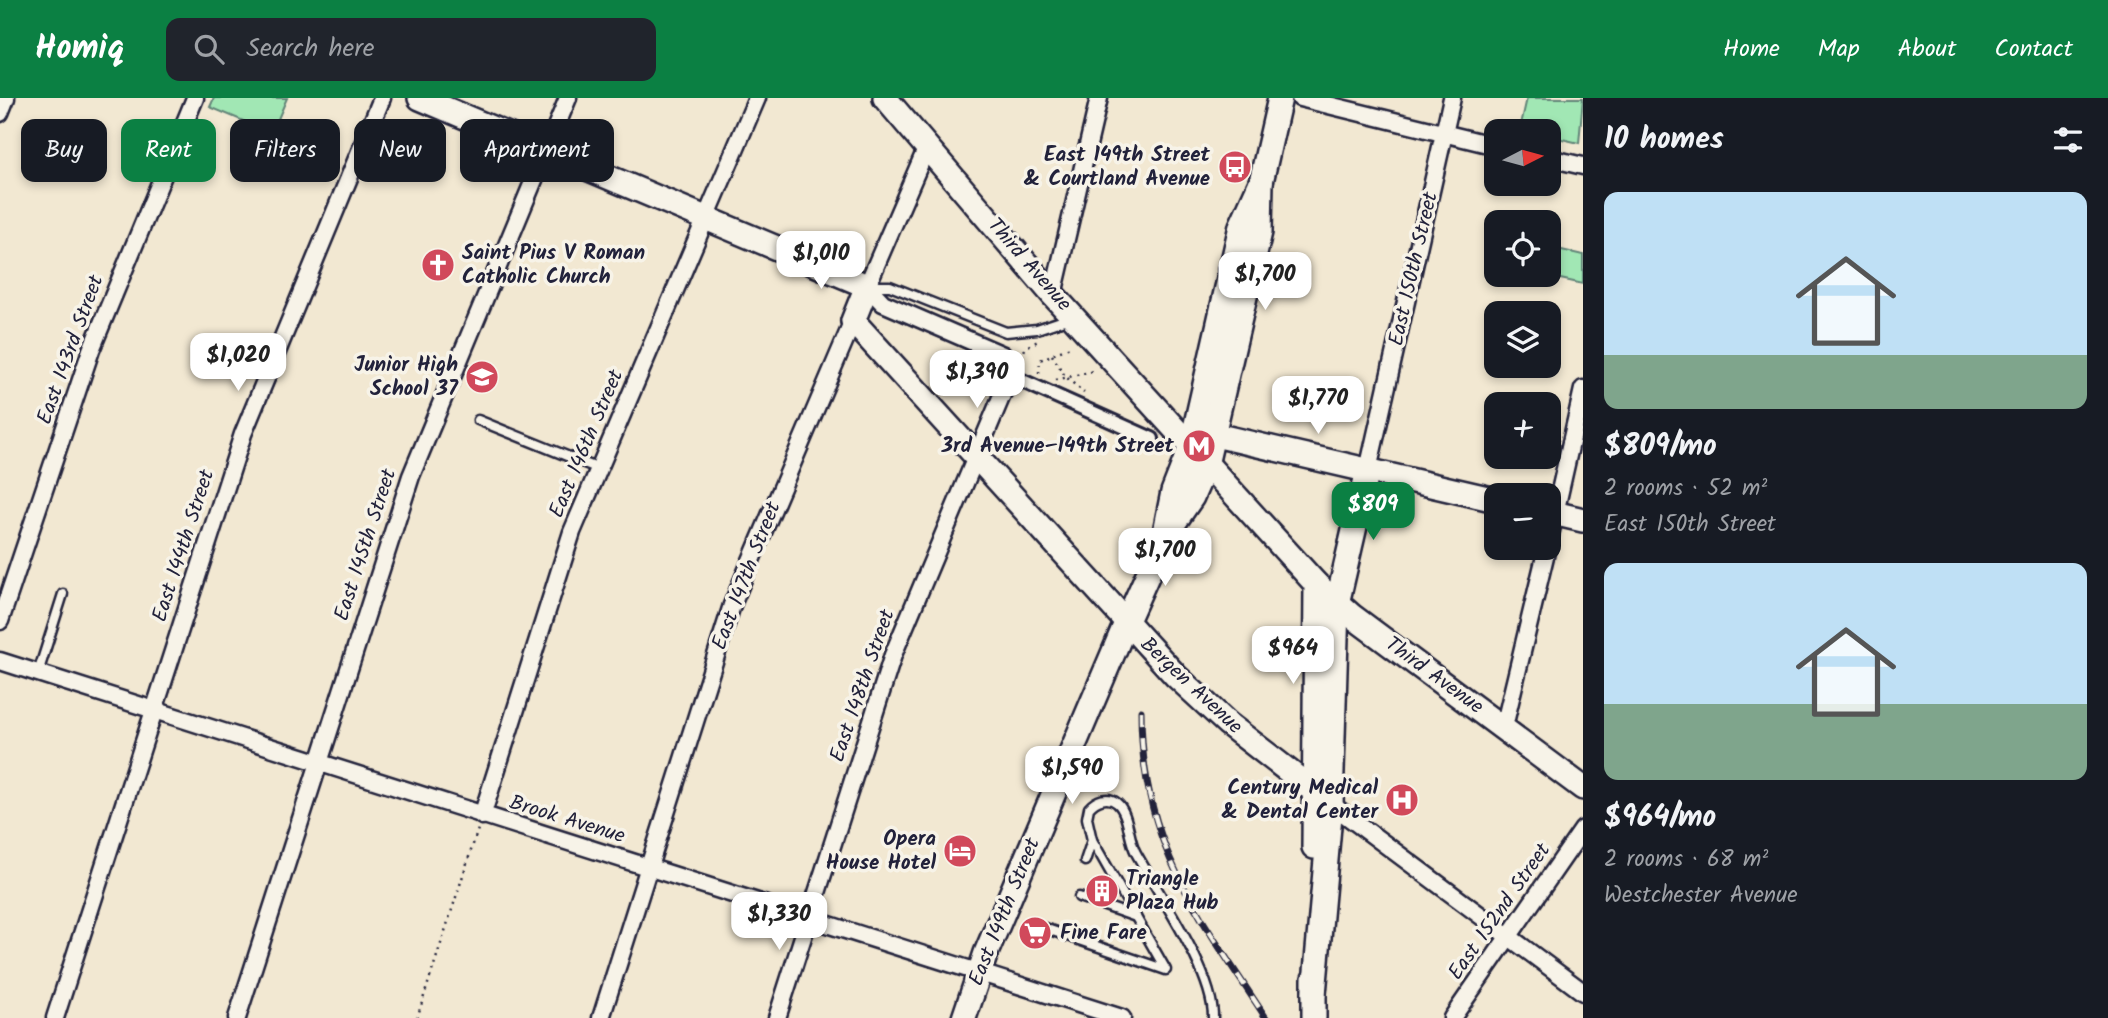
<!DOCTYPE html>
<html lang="en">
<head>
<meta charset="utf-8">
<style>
	:root { --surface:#171b24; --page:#20242c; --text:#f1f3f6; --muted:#9ea1a6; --accent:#0b8043 }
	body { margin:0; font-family:Kalam,sans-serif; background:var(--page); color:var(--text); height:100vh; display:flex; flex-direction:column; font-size:26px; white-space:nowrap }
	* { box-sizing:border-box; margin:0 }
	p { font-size:23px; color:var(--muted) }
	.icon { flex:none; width:38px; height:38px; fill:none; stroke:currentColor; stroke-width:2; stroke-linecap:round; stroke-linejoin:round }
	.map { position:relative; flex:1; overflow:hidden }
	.details { display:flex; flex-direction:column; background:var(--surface); width:525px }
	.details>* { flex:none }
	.top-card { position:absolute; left:21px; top:21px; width:665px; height:63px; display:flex; gap:14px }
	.needle { width:46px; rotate:84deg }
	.buttons { position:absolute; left:1484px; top:21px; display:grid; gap:14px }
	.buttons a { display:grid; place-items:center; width:77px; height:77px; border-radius:14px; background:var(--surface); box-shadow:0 4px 10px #0003; font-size:35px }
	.price { position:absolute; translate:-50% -60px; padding:0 16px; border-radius:14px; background:#fff; color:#222; font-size:23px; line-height:46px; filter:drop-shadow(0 2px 4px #0008) }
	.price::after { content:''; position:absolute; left:50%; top:42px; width:21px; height:16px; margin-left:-10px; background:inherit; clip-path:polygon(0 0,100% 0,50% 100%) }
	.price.active { background:var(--accent); color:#fff }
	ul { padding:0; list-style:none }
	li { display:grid; align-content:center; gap:14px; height:371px; padding:0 21px }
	li span { display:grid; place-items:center; height:217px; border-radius:14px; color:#555 }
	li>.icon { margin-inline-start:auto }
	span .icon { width:126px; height:126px; fill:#fffc; stroke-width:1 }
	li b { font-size:30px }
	h2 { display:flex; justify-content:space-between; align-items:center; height:84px; padding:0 21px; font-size:30px }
	.pill { padding:0 24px; border-radius:14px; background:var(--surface); box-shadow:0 4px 10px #0003; font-size:24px; line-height:63px }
	.pill.active { background:var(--accent); color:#fff }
	header { display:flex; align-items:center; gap:42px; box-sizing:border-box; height:98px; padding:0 35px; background:var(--accent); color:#fff }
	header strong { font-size:33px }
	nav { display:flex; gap:38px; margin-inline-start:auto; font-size:24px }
	.search { width:490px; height:63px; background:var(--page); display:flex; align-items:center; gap:18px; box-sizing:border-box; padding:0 24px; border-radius:14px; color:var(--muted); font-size:26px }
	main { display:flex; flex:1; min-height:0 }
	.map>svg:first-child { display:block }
	.green { fill:#a1e7b4; stroke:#628478; stroke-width:2 }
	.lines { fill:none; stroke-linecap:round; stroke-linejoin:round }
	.service-casing { stroke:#22223b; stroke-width:13 }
	.pedestrian-casing { stroke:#22223b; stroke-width:18 }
	.minor-casing { stroke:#22223b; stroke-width:21 }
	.secondary-casing { stroke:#22223b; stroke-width:28 }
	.path { stroke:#22223b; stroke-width:2.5; stroke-dasharray:2 5; stroke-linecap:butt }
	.service { stroke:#f7f3e8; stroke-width:8 }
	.pedestrian { stroke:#f7f3e8; stroke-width:12 }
	.minor { stroke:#f7f3e8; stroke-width:16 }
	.secondary { stroke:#f7f3e8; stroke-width:23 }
	.rail-casing { stroke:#22223b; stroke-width:7 }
	.rail { stroke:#f7f3e8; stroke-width:4.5; stroke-dasharray:13; stroke-linecap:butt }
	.labels { text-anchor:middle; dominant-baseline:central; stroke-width:7; stroke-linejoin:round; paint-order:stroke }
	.poi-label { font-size:21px; font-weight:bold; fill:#22223b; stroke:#f7f3e8; text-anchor:end }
	.street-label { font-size:21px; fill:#22223b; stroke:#f7f3e8 }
</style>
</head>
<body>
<header>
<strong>Homiq</strong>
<div class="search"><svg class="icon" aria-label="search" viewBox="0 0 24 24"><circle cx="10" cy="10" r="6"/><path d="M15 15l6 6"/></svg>Search here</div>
<nav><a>Home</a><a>Map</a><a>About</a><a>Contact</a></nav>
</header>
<main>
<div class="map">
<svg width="1583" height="920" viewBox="0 0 1583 920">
	<rect width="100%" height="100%" fill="#f2e8d2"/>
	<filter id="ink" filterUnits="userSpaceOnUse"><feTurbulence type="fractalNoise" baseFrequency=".0143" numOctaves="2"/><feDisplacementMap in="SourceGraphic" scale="14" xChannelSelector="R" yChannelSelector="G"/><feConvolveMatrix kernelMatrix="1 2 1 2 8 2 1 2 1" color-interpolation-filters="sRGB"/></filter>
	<g filter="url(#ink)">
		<g class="green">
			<path d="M214,0H287L272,35L210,9Z"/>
			<path d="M1527,0H1583L1579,45L1549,38V33L1520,31Z"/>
			<path d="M1549,149L1583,157V186L1542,177H1549Z"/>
		</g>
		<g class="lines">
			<defs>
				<g id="service">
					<path d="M870,188H890L1006,234L1037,231L1070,220"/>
					<path d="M478,322L599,371"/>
					<path d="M38,575L63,496"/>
					<path d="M1085,763L1092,742"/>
					<path d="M1079,799L1136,819"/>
					<path d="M1044,830L1166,872L1092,742L1087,720L1089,710C1096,702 1108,697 1117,705C1129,715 1128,741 1136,755C1159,797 1214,875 1213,920"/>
				</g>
				<path id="pedestrian" d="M1018,281L1152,341"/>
				<g id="minor">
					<path d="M1300,0L1496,48"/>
					<path d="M0,15L6,0"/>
					<path d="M1549,60L1583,68"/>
					<path d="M1053,197L1099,0"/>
					<path d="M1368,372L1452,0"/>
					<path d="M1549,442L1583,291"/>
					<path d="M0,523L91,252L195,0"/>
					<path d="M0,563L1122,920"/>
					<path d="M1504,629L1547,450"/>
					<path d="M1331,706L1583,894"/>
					<path d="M482,718L572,434L757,0"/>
					<path d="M55,920L243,336L382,0"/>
					<path d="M237,920L411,378L568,0"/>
					<path d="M601,920L732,507L853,223"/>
					<path d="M777,920L893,557L1010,278L1009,265L1003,257L883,205L867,188L927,49"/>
					<path d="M1452,920L1583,731"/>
				</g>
				<g id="secondary">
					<path d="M420,0L867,188L853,223L1176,578L1228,626L1331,706"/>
					<path d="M885,0L1053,197L1316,486L1352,518L1583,690"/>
					<path d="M1215,337L1496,402"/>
					<path d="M1549,414L1583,422"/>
					<path d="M1166,429L1173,394L1191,348L1241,128L1261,84L1280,0"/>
					<path d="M1314,749L1316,486"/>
					<path d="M1314,896L1331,706L1337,506L1368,372"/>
					<path d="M964,920L986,855L1126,525L1165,438L1192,399L1206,367L1260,134L1261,84"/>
					<path d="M1314,920V881"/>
				</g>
			</defs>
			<use href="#service" class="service-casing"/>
			<use href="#pedestrian" class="pedestrian-casing"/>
			<use href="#minor" class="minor-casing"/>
			<use href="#secondary" class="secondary-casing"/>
			<g class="path">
				<path d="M1052,257L1065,278L1084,295"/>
				<path d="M1021,259L1026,249L1038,243"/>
				<path d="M1039,275L1040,262L1072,248"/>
				<path d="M1056,282L1093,273"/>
				<path d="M417,920L478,731"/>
			</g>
			<use href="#service" class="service"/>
			<use href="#pedestrian" class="pedestrian"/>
			<use href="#minor" class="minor"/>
			<use href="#secondary" class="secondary"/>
			<defs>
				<path id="rail" d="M1141,613C1141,747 1197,814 1266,920"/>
			</defs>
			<use href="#rail" class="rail-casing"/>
			<use href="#rail" class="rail"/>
		</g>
	</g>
	<defs>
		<symbol id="bus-disc" viewBox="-11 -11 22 22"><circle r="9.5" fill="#d1495b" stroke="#f7f3e8"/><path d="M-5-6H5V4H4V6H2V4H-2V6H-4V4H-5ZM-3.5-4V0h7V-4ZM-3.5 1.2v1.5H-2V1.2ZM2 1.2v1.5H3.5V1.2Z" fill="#fff"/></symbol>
		<symbol id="church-disc" viewBox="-11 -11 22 22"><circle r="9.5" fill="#d1495b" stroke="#f7f3e8"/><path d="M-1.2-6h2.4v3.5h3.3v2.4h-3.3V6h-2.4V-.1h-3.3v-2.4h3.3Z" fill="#fff"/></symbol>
		<symbol id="school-disc" viewBox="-11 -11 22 22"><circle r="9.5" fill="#d1495b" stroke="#f7f3e8"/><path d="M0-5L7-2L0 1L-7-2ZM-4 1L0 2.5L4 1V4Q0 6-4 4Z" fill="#fff"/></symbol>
		<symbol id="metro-disc" viewBox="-11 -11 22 22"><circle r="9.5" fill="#d1495b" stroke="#f7f3e8"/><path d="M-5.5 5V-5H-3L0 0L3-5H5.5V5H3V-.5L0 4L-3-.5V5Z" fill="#fff"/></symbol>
		<symbol id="hospital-disc" viewBox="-11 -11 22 22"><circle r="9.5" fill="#d1495b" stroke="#f7f3e8"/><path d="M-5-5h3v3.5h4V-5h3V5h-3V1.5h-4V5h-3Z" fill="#fff"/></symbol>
		<symbol id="hotel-disc" viewBox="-11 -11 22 22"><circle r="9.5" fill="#d1495b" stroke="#f7f3e8"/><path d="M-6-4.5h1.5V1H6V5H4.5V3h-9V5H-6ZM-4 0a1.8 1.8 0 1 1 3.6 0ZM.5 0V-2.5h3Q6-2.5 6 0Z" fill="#fff"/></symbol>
		<symbol id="building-disc" viewBox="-11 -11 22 22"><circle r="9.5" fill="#d1495b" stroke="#f7f3e8"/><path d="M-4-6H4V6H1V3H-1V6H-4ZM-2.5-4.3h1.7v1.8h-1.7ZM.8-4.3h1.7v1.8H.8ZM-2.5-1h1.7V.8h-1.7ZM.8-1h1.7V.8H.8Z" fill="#fff"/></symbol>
		<symbol id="supermarket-disc" viewBox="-11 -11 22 22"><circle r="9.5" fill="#d1495b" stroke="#f7f3e8"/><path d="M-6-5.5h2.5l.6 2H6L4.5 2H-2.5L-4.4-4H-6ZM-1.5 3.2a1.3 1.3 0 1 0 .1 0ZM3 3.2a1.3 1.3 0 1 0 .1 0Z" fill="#fff"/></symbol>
	</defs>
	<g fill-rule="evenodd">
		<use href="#bus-disc" x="1216" y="50" width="38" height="38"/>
		<use href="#church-disc" x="419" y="148" width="38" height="38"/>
		<use href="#school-disc" x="463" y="260" width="38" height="38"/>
		<use href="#metro-disc" x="1180" y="329" width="38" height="38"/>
		<use href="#hospital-disc" x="1383" y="683" width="38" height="38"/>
		<use href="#hotel-disc" x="941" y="734" width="38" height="38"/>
		<use href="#building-disc" x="1083" y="774" width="38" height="38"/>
		<use href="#supermarket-disc" x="1016" y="816" width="38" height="38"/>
	</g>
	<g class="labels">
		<g class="poi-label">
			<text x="1210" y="57">East 149th Street<tspan x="1210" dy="24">&amp; Courtland Avenue</tspan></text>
			<text x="462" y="155" text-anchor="start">Saint Pius V Roman<tspan x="462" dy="24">Catholic Church</tspan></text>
			<text x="458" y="267">Junior High<tspan x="458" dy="24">School 37</tspan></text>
			<text x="1174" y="348">3rd Avenue–149th Street</text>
			<text x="1378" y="690">Century Medical<tspan x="1378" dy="24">&amp; Dental Center</tspan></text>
			<text x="936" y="741">Opera<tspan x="936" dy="24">House Hotel</tspan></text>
			<text x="1126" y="781" text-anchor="start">Triangle<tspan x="1126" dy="24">Plaza Hub</tspan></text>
			<text x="1060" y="835" text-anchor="start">Fine Fare</text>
		</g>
		<g class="street-label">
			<text transform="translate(1029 167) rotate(49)">Third Avenue</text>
			<text transform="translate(1414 171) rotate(-77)">East 150th Street</text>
			<text transform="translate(71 252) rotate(-70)">East 143rd Street</text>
			<text transform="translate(587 346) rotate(-67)">East 146th Street</text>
			<text transform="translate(366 447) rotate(-72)">East 145th Street</text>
			<text transform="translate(184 448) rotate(-72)">East 144th Street</text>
			<text transform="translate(747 478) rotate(-69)">East 147th Street</text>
			<text transform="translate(1434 578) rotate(36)">Third Avenue</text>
			<text transform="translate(863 588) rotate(-71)">East 148th Street</text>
			<text transform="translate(1191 588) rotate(43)">Bergen Avenue</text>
			<text transform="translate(567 722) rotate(17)">Brook Avenue</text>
			<text transform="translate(1005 814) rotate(-68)">East 149th Street</text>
			<text transform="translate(1500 814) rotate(-55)">East 152nd Street</text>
		</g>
	</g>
</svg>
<div class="buttons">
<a><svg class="needle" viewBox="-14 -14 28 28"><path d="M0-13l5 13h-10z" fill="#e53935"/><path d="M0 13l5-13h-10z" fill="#9ea1a6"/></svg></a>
<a><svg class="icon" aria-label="locate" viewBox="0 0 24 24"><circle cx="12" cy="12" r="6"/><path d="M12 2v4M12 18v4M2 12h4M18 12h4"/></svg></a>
<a><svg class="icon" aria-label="layers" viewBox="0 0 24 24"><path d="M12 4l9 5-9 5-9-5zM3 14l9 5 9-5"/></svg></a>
<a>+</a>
<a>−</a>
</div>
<b class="price" style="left:821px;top:193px">$1,010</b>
<b class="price" style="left:1265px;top:214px">$1,700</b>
<b class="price" style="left:238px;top:295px">$1,020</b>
<b class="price" style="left:977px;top:312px">$1,390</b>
<b class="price" style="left:1318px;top:338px">$1,770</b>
<b class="price active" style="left:1373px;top:444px">$809</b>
<b class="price" style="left:1165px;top:490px">$1,700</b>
<b class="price" style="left:1293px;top:588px">$964</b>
<b class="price" style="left:1072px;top:708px">$1,590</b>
<b class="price" style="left:779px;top:854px">$1,330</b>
<div class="top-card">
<a class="pill">Buy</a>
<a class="pill active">Rent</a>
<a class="pill">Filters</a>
<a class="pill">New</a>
<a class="pill">Apartment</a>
</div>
</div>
<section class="details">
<h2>10 homes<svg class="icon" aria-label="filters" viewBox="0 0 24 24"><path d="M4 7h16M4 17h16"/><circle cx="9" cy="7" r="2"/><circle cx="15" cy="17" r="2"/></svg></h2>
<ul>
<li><span style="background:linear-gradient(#bfe0f5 75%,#7fa58c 0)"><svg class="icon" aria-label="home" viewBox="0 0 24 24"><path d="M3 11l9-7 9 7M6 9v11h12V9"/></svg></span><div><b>$809/mo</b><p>2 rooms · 52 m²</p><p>East 150th Street</p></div></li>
<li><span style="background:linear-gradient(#bfe0f5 65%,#7fa58c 0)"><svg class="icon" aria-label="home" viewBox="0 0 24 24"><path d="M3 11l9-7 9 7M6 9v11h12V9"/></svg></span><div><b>$964/mo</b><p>2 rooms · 68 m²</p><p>Westchester Avenue</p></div></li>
</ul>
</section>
</main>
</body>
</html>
